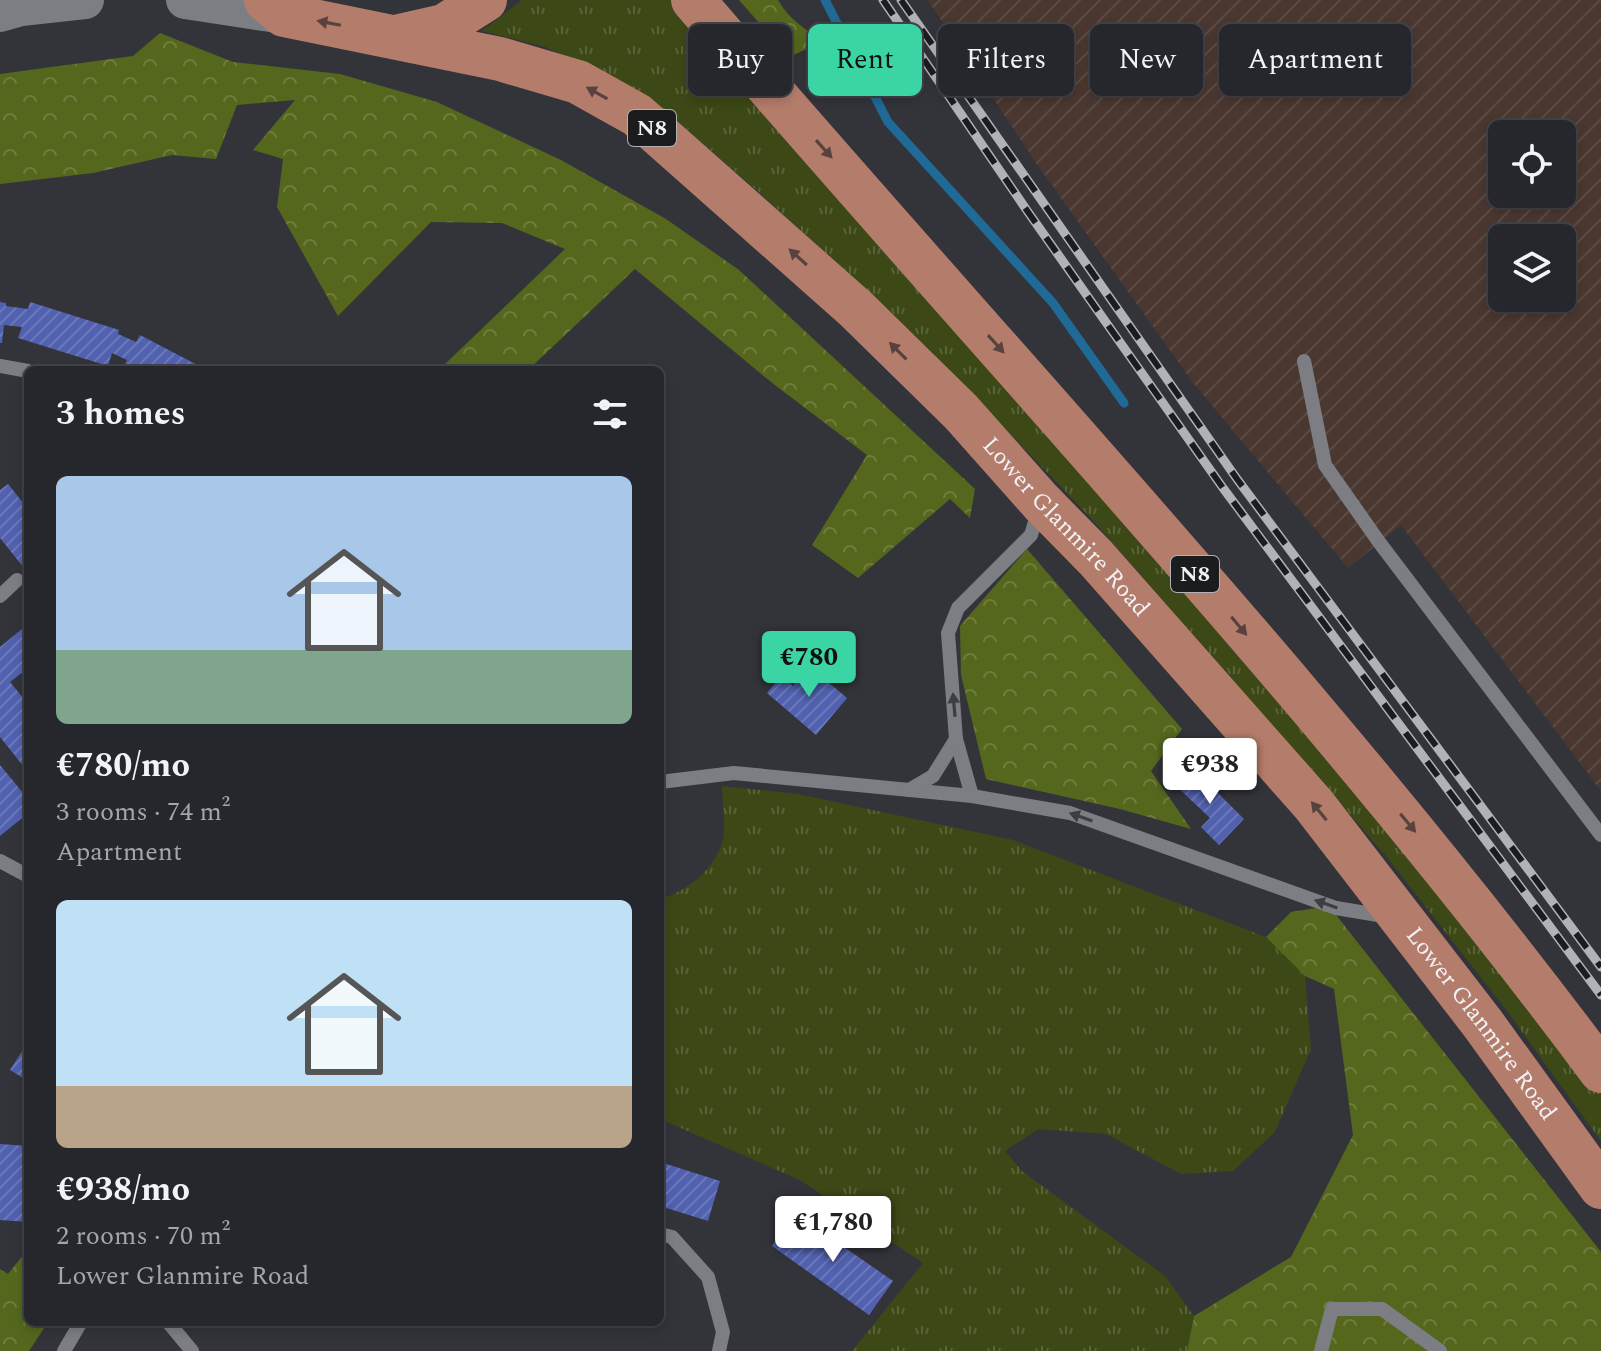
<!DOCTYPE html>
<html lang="en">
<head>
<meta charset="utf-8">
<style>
	:root { --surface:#26272c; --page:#323338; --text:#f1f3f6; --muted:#a4a5a9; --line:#424448; --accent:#3ad4a5 }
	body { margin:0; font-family:Spectral,serif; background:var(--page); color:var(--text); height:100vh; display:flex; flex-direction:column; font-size:30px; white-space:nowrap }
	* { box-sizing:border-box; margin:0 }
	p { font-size:26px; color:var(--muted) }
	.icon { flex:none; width:44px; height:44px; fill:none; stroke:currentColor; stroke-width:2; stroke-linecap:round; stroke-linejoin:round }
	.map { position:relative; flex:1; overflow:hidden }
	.panel { position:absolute; left:24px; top:366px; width:640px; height:960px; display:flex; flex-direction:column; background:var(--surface); border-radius:12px; box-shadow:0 4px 12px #0003,0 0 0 2px var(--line) }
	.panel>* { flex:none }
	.top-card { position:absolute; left:688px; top:24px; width:760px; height:72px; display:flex; gap:16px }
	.controls { position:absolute; left:1488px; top:120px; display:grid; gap:16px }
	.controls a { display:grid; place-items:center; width:88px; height:88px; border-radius:12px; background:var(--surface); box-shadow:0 4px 12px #0003,0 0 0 2px var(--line); font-size:40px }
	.price { position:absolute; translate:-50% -68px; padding:0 18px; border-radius:8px; background:#fff; color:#222; font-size:26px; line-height:52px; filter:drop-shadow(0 2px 4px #0008) }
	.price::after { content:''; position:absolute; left:50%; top:48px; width:24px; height:18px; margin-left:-12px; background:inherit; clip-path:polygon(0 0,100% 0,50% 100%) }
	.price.selected { background:var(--accent); color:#111 }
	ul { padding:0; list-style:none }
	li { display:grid; align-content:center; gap:16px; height:424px; padding:0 32px }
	li span { display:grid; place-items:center; height:248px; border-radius:12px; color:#555 }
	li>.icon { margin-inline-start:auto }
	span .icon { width:144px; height:144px; fill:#fffc; stroke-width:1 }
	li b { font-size:34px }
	h2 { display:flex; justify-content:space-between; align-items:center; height:96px; padding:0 32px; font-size:34px }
	.tag { padding:0 28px; border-radius:12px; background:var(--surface); box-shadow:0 4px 12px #0003,0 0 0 2px var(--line); font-size:28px; line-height:72px }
	.tag.selected { background:var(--accent); color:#111 }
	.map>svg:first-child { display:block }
	.industrial { fill:url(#industrial-furrows); fill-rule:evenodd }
	.grass { fill:url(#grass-tufts) }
	.forest { fill:url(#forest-crowns) }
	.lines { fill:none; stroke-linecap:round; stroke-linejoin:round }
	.stream { stroke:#206a97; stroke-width:9 }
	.building { fill:url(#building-hatch) }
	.service { stroke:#7c7e84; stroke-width:14 }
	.secondary { stroke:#7c7e84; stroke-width:38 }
	.trunk { stroke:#b47c6b; stroke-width:44 }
	.rail-casing { stroke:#b1b2b7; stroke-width:9 }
	.rail { stroke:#1b1c1e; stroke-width:6; stroke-dasharray:18; stroke-linecap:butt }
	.oneway { fill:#58423d }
	.oneway2 { fill:#3d3e42 }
	.labels { text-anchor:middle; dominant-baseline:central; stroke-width:7; stroke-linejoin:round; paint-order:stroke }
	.shield { fill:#1b1c1e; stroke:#b1b2b5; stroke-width:2 }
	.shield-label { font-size:22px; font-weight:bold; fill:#f1f2f6 }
	.street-label { font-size:24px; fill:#f1f2f6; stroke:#1b1c1e }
</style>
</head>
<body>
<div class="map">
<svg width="1601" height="1351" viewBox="0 0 1601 1351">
	<defs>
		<pattern id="industrial-furrows" width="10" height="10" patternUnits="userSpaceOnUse" patternTransform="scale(2)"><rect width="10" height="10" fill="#4a3730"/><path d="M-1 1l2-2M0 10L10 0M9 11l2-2" fill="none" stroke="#5c4b44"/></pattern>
		<pattern id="grass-tufts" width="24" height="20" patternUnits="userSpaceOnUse" patternTransform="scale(2)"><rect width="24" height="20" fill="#3c4816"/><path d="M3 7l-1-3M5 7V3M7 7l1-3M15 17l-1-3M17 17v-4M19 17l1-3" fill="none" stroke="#596338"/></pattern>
		<pattern id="forest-crowns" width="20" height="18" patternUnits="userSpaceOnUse" patternTransform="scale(2)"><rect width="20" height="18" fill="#55671d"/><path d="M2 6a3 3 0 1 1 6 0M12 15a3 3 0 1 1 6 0" fill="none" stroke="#6e7d3e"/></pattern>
		<pattern id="building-hatch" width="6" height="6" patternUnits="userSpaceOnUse" patternTransform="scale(2)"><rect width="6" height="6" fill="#5161b0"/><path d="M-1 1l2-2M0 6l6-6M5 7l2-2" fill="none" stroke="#6a78bb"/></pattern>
	</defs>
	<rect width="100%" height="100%" fill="#33343a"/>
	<path class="industrial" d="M928,0H1601V791L1401,525L1348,568L1194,384L1036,163ZM1502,134H1562V194H1502ZM1502,238H1562V298H1502Z"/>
	<g class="grass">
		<path d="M522,0H677L1521,987L1601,1094V1141L1504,1007L1386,856L1090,517L929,349L762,195L674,118L616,80L545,47L482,31Z"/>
		<path d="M722,786L798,794L1013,840L1266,937L1305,976L1311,1049L1275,1132L1233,1171L1181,1174L1106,1134L1038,1129L1005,1151L1022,1171L1165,1276L1194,1316L1187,1351H852L923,1263L800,1180L660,1119V900C688,889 712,873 722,843C727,827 722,803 722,786Z"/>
	</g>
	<g class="forest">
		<path d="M739,0H778C789,19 805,30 824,41L789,57Z"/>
		<path d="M160,33L233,62L340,74L437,102L561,160L666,219L739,270L975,489L970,518L950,499L858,578L812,545L867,455L771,382L635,269L528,370H434L443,366L565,249L502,223L431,222L338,316L277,207L283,159L253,150L295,100L237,105L216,159L172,155L93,173L0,184V74L133,56Z"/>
		<path d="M1027,549L1182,729L1151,771L1191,829L1120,809L986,779L961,675L960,626Z"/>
		<path d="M1329,906L1601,1252V1351H1187L1194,1316L1291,1257L1353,1135L1334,989L1305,976L1266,937L1291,912Z"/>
		<path d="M28,1249V1322H48L29,1351H0V1269L8,1274Z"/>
	</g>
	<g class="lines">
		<path class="stream" d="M825,0L888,122L1053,303L1124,403"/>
	</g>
	<g class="building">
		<path d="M0,302L6,303V306L28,309L30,302L119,330L118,334L136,342L140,335L207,370H122L127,360L112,353L108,366L18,338L22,327L4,325L2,343H0Z"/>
		<path d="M8,484L28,509V573L0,538V490Z"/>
		<path d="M28,624V668L10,682L28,704V772L0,737V647Z"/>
		<path d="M809,666L847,698L816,735L767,693L781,676L793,686Z"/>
		<path d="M0,765L28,799V813L0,836Z"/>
		<path d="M1191,766L1244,819L1219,845L1201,827L1210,818L1174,784Z"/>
		<path d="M28,1042V1081L10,1070Z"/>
		<path d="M0,1144L28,1146V1222L0,1220Z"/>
		<path d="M660,1162L720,1181L708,1221L660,1206Z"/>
		<path d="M795,1213L893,1281L869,1315L772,1246Z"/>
	</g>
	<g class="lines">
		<g class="service">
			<path d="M1304,361L1325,465L1379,542L1601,835"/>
			<path d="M0,366L28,371"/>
			<path d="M0,596L17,580"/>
			<path d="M956,739L972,796"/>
			<path d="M660,782L734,773L972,796L1070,813L1336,908L1390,917"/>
			<path d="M909,790L933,776L956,739L948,633L958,608L1031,535L1039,509"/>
			<path d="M0,861L28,876"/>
			<path d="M660,1234L672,1237L708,1277L723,1332L719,1351"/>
			<path d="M168,1322L192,1351"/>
			<path d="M64,1351L81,1322"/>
			<path d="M1321,1351L1332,1309H1382L1440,1351"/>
		</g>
		<g class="secondary">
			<path d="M185,0L284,15"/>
			<path d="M0,13L21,7L85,0"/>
		</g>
		<g class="trunk">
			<path id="s1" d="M266,0L284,15L500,59L578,82L637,115L856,309L961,412L1041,502L1096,558L1314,805L1483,1024L1601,1187"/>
			<path d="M693,0C997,355 1321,695 1601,1071"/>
			<path d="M400,36L444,26L485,0"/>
		</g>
		<defs>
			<g id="rail">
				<path d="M883,0L1028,212L1223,488L1601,995"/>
				<path d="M901,0L1237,479L1601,967"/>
			</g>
		</defs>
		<use href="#rail" class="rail-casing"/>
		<use href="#rail" class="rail"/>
	</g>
	<defs><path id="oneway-solid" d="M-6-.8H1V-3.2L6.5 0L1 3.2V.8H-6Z" transform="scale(2)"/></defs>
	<g class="oneway">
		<use href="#oneway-solid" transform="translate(329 23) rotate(-169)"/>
		<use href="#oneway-solid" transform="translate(597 93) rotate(-151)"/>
		<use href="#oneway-solid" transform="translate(824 149) rotate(48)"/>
		<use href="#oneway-solid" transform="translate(798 257) rotate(-138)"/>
		<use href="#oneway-solid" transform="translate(996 344) rotate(48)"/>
		<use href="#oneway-solid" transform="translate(898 351) rotate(-135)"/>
		<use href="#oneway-solid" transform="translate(1239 626) rotate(50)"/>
		<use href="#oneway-solid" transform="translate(1319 811) rotate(-129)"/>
		<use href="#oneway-solid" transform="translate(1408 823) rotate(50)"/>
	</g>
	<g class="oneway2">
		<use href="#oneway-solid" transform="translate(954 705) rotate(-95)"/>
		<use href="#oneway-solid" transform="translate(1081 817) rotate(-161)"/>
		<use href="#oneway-solid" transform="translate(1326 904) rotate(-161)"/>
	</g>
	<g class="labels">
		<g class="shield">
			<rect x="628" y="110" width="48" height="36" rx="6"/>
			<rect x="1171" y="556" width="48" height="36" rx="6"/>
		</g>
		<g class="shield-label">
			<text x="652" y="128">N8</text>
			<text x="1195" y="574">N8</text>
		</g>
		<g class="street-label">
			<text stroke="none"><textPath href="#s1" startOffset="988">Lower Glanmire Road</textPath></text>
			<text stroke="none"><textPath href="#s1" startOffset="1636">Lower Glanmire Road</textPath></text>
		</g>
	</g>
</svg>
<div class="controls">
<a><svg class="icon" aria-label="locate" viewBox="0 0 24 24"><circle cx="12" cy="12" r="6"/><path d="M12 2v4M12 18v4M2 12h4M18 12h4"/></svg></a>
<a><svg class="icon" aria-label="layers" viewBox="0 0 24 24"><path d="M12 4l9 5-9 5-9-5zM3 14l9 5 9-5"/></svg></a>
</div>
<b class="price selected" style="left:809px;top:699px">€780</b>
<b class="price" style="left:1210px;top:806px">€938</b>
<b class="price" style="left:833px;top:1264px">€1,780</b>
<div class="top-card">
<a class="tag">Buy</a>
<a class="tag selected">Rent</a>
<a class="tag">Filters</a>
<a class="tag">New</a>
<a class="tag">Apartment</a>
</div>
<section class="panel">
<h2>3 homes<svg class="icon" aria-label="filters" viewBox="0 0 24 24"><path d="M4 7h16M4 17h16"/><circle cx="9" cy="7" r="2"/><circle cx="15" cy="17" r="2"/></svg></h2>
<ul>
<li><span style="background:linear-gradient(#a9c7e8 70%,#7fa58c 0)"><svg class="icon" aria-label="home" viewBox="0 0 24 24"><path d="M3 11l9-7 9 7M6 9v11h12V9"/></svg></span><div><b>€780/mo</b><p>3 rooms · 74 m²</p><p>Apartment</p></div></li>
<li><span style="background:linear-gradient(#bfe0f5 75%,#b9a48a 0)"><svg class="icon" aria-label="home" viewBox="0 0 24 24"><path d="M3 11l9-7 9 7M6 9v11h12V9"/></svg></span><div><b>€938/mo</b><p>2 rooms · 70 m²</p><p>Lower Glanmire Road</p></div></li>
</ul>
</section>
</div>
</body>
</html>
